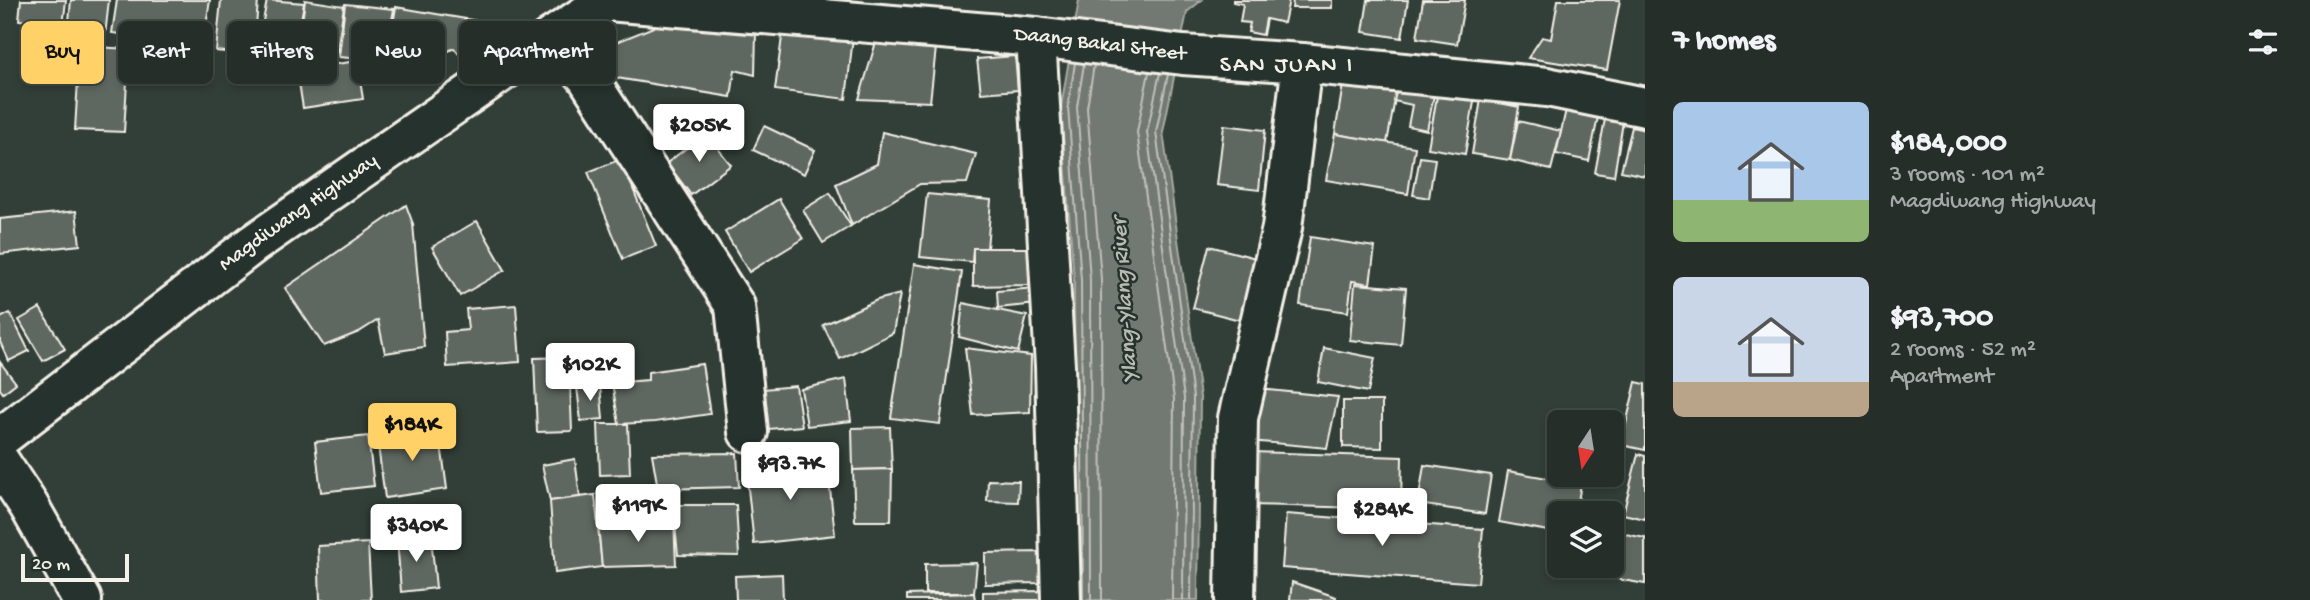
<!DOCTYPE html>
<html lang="en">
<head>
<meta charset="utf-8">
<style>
	:root { --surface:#262e2a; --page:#323a36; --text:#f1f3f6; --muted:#a4a8a8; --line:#424a47; --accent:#ffd166 }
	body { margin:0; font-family:"Gochi Hand",sans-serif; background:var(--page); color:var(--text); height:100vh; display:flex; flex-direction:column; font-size:26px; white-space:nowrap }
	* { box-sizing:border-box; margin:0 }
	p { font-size:23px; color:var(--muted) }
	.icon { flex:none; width:38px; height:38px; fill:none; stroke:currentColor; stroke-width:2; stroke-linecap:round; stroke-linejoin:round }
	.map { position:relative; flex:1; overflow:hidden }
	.sheet { display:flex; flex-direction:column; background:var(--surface); width:665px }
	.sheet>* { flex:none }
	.top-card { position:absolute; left:21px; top:21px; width:665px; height:63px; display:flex; gap:14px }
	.needle { width:46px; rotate:192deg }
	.tools { position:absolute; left:1547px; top:410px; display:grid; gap:14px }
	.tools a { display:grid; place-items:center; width:77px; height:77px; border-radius:10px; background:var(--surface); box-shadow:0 4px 10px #0003,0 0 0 2px var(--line); font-size:35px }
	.scale { position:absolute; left:21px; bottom:18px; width:108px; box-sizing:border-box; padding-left:7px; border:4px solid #f4f1e8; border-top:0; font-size:19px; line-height:24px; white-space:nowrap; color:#f4f1e8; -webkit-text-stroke:5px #26332d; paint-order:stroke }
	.price { position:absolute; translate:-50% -60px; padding:0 16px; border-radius:7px; background:#fff; color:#222; font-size:23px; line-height:46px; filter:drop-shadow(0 2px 4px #0008) }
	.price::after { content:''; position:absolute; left:50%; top:42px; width:21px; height:16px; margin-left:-10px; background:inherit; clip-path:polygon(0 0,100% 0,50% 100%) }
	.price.selected { background:var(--accent); color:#111 }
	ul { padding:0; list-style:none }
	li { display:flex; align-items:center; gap:21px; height:175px; padding:0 28px }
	li span { display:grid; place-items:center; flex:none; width:196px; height:140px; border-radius:10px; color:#555 }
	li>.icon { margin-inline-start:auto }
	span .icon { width:84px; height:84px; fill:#fffc; stroke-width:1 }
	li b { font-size:30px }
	h2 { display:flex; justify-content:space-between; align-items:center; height:84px; padding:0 28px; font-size:30px }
	.pill { padding:0 24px; border-radius:10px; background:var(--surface); box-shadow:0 4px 10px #0003,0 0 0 2px var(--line); font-size:24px; line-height:63px }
	.pill.selected { background:var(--accent); color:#111 }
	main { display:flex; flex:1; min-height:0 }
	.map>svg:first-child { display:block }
	.water { fill:#727972; stroke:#a6a9a1; stroke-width:2 }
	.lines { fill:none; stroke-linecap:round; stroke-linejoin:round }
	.shore { stroke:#c0c1b9; stroke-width:2 }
	.building { fill:#5f6861; stroke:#f4f1e8; stroke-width:2 }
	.minor-casing { stroke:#f4f1e8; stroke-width:44 }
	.major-casing { stroke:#f4f1e8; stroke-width:44 }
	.minor { stroke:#26332d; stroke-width:38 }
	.major { stroke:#26332d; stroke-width:38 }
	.labels { text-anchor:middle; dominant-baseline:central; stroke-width:5; stroke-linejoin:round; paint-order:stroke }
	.street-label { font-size:21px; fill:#f4f1e8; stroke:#26332d }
	.water-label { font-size:23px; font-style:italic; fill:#babbb3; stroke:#26332d }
	.quarter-label { font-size:24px; letter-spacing:2px; fill:#f4f1e8; stroke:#26332d }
</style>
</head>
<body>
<main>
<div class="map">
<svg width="1645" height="600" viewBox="0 0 1645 600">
	<rect width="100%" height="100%" fill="#323e38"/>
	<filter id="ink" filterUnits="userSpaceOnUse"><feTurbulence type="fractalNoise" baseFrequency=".0143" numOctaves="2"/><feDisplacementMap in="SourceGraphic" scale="14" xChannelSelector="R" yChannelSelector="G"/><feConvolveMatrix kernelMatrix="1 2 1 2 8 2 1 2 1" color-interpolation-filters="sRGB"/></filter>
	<g filter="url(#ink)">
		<path class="water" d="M1079,0H1202L1187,12L1163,132L1200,397L1198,600H1076L1074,280L1061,107Z"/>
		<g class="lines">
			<g class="shore">
				<path d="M1075,63L1068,107L1081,280L1083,600"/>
				<path d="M1084,64L1077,107L1090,279L1091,600"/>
				<path d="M1094,65L1087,108L1101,279L1102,600"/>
				<path d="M1149,72L1137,132L1174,399L1172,600"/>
				<path d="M1160,73L1147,132L1184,398L1183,600"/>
				<path d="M1168,74L1156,132L1193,397L1191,600"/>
			</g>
		</g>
		<g class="building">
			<path d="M21,0H66L63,26L19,20Z"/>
			<path d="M71,0H109L105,36L68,32Z"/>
			<path d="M117,0H210L203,45L112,33Z"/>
			<path d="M221,0H258L254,55L216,51Z"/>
			<path d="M267,0L304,3L296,49L259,42Z"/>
			<path d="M305,0L344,6L336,57L298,51Z"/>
			<path d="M1233,0H1289L1284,23L1266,19L1263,35L1248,32L1250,23L1240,22L1243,4L1233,2Z"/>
			<path d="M1293,0H1332V8H1292Z"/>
			<path d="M1368,0H1408L1402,38L1363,32Z"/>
			<path d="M1423,0H1465L1457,44L1417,38Z"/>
			<path d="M1558,0H1620L1607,70L1528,58L1542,37L1551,39Z"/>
			<path d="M345,4L394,9L385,61L339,57Z"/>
			<path d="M396,7L448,16L515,27L466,63L454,48L441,55L438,74L385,69Z"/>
			<path d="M690,12L756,31L755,75L735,70L731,97L611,77L602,48Z"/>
			<path d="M783,29L853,37L846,99L775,90Z"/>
			<path d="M876,42L936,48L930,102L859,99Z"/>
			<path d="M80,46L129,49L124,132L75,130Z"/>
			<path d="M1015,56L1018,90L981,93L977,59Z"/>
			<path d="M357,61L363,99L303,108L297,70Z"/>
			<path d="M1344,78L1397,88L1387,143L1335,134Z"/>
			<path d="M1397,88L1434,95L1427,130L1408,126L1412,105L1394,101Z"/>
			<path d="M1438,90L1475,96L1465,154L1428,148Z"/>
			<path d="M1481,99L1519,107L1510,160L1472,154Z"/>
			<path d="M1567,105L1599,112L1589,161L1556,154Z"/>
			<path d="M1605,119L1623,122L1614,176L1595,173Z"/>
			<path d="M1518,121L1561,131L1551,170L1510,160Z"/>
			<path d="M1224,125L1265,130L1259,190L1217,185Z"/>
			<path d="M764,126L815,150L804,174L753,150Z"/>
			<path d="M1632,127L1645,130V176L1621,171Z"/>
			<path d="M882,132L976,154L967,183L920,184L852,225L836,184L877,164Z"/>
			<path d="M706,133L731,165L691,195L667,163Z"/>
			<path d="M1335,134L1415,147L1408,194L1326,180Z"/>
			<path d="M1420,157L1435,159L1429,198L1413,195Z"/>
			<path d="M621,159L656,246L623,259L588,172Z"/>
			<path d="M830,193L851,226L823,243L803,210Z"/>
			<path d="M927,194L991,200L987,249L973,248L972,262L920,257Z"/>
			<path d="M779,199L803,239L749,272L725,232Z"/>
			<path d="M406,205L413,224L424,347L385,353L378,320L359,332L324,346L285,288Z"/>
			<path d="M76,211L80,245L0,254V219Z"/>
			<path d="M477,221L505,270L460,296L432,247Z"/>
			<path d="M1310,237L1375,247L1370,284L1352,281L1348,312L1300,305Z"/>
			<path d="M1209,246L1256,258L1240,320L1193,308Z"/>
			<path d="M973,248H1030V285L973,286Z"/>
			<path d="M914,264L962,272L940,424L891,418Z"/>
			<path d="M1355,284L1406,288L1401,345L1350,340Z"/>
			<path d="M1036,288L1037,304L998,308L997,291Z"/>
			<path d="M900,294L893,333L840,359L823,325L877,300Z"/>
			<path d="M963,303L1027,316L1018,352L959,337Z"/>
			<path d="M516,305L520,362L447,367L445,332L468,330L466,309Z"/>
			<path d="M40,308L65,349L43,361L19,320Z"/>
			<path d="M10,313L29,351L9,361L0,342V318Z"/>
			<path d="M965,348L1031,356L1030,412L973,415Z"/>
			<path d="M1324,348L1375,358L1368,392L1318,382Z"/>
			<path d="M597,351L602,377L578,381L573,355Z"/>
			<path d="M569,357L572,431L537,432L534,358Z"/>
			<path d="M0,362L16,383L3,393L0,389Z"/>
			<path d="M702,364L710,414L655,422L619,424L612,383L648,380V372Z"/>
			<path d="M846,379L851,421L807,426L801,389Z"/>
			<path d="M1636,382L1645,384V450L1621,445Z"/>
			<path d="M600,384L603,419L581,421L577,387Z"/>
			<path d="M796,386L802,426L757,430L752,390Z"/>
			<path d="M1259,389L1338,397L1327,448L1250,441Z"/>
			<path d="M1343,401H1382V448L1343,447Z"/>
			<path d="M598,424H628L630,474L600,475Z"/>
			<path d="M890,427L892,469L853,470L852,428Z"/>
			<path d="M439,429L447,489L385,498L377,438Z"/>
			<path d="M368,436L374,486L321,492L315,442Z"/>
			<path d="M1253,452L1402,457L1401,509L1251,505Z"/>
			<path d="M737,453L739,487L658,489L652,454Z"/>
			<path d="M1638,454L1645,456V519L1623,514Z"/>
			<path d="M575,459L580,497L550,501L542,465Z"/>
			<path d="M827,461L835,535L754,544L746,470Z"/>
			<path d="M1424,465L1491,475L1485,514L1418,504Z"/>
			<path d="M892,469L891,521H855L853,470Z"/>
			<path d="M1508,471L1581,484L1576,513H1559V533L1499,522Z"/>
			<path d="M988,480L1019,481L1018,502L987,501Z"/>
			<path d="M595,495L602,567L555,573L550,501Z"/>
			<path d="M673,505H736L739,556L678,555Z"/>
			<path d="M1286,514L1483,529L1478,583L1282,568Z"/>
			<path d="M674,519L676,565L602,567L598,524Z"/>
			<path d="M1616,532L1645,538V584L1607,577L1609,565H1612Z"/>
			<path d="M431,536L436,588L401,592L397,538Z"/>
			<path d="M368,543L371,600H320L318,546Z"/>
			<path d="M1044,552V583L985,584V553Z"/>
			<path d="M977,563L974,593H925V564Z"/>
			<path d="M782,574L783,600H736L735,576Z"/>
			<path d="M1292,582L1336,597L1335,600H1290Z"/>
			<path d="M1046,591V600H983V592Z"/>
			<path d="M974,593L975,600H907V595Z"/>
		</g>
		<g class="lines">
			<defs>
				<g id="minor">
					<path id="s1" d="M596,0L1036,37L1183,55L1302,63L1547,87L1645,107"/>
					<path d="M552,37L587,77L735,306L748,432"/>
					<path d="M1036,37L1055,366L1061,600"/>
					<path d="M0,462L29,506L82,600"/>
					<path d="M1235,600L1238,418L1282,228L1302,63"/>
				</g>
				<g id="major">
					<path id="s2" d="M0,438L253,244L552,37L608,0"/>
				</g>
			</defs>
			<use href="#minor" class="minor-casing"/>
			<use href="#major" class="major-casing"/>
			<use href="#minor" class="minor"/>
			<use href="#major" class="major"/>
		</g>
	</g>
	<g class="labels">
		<g class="street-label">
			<text stroke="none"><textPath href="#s1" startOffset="506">Daang Bakal Street</textPath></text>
			<text stroke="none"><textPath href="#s2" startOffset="374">Magdiwang Highway</textPath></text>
		</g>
		<g class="water-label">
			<text transform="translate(1126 300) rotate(-94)">Ylang-Ylang River</text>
		</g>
		<g class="quarter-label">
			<text x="1287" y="66">SAN JUAN I</text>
		</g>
	</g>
</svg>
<div class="tools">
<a><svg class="needle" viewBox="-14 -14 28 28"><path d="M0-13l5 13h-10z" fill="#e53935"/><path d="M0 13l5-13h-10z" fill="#a4a8a8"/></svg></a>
<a><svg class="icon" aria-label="layers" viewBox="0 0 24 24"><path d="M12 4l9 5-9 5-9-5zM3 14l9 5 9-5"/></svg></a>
</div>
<div class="scale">20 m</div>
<b class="price" style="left:699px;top:164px">$205K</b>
<b class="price" style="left:590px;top:403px">$102K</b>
<b class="price selected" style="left:412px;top:463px">$184K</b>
<b class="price" style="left:790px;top:502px">$93.7K</b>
<b class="price" style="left:638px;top:544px">$119K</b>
<b class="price" style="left:1382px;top:548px">$284K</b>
<b class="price" style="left:416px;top:564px">$340K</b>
<div class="top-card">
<a class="pill selected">Buy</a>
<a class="pill">Rent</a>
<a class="pill">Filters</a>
<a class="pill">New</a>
<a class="pill">Apartment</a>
</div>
</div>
<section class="sheet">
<h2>7 homes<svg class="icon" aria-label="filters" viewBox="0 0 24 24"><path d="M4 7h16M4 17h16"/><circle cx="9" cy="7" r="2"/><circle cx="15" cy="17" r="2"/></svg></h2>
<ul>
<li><span style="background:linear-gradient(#a9c7e8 70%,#8fb573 0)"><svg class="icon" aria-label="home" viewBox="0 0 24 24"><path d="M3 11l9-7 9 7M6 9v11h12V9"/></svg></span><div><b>$184,000</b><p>3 rooms · 101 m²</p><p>Magdiwang Highway</p></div></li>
<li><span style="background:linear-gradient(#c9d6e8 75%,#b9a48a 0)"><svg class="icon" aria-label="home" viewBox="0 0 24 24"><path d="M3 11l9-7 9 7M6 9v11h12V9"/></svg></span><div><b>$93,700</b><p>2 rooms · 52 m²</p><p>Apartment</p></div></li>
</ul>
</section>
</main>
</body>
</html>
